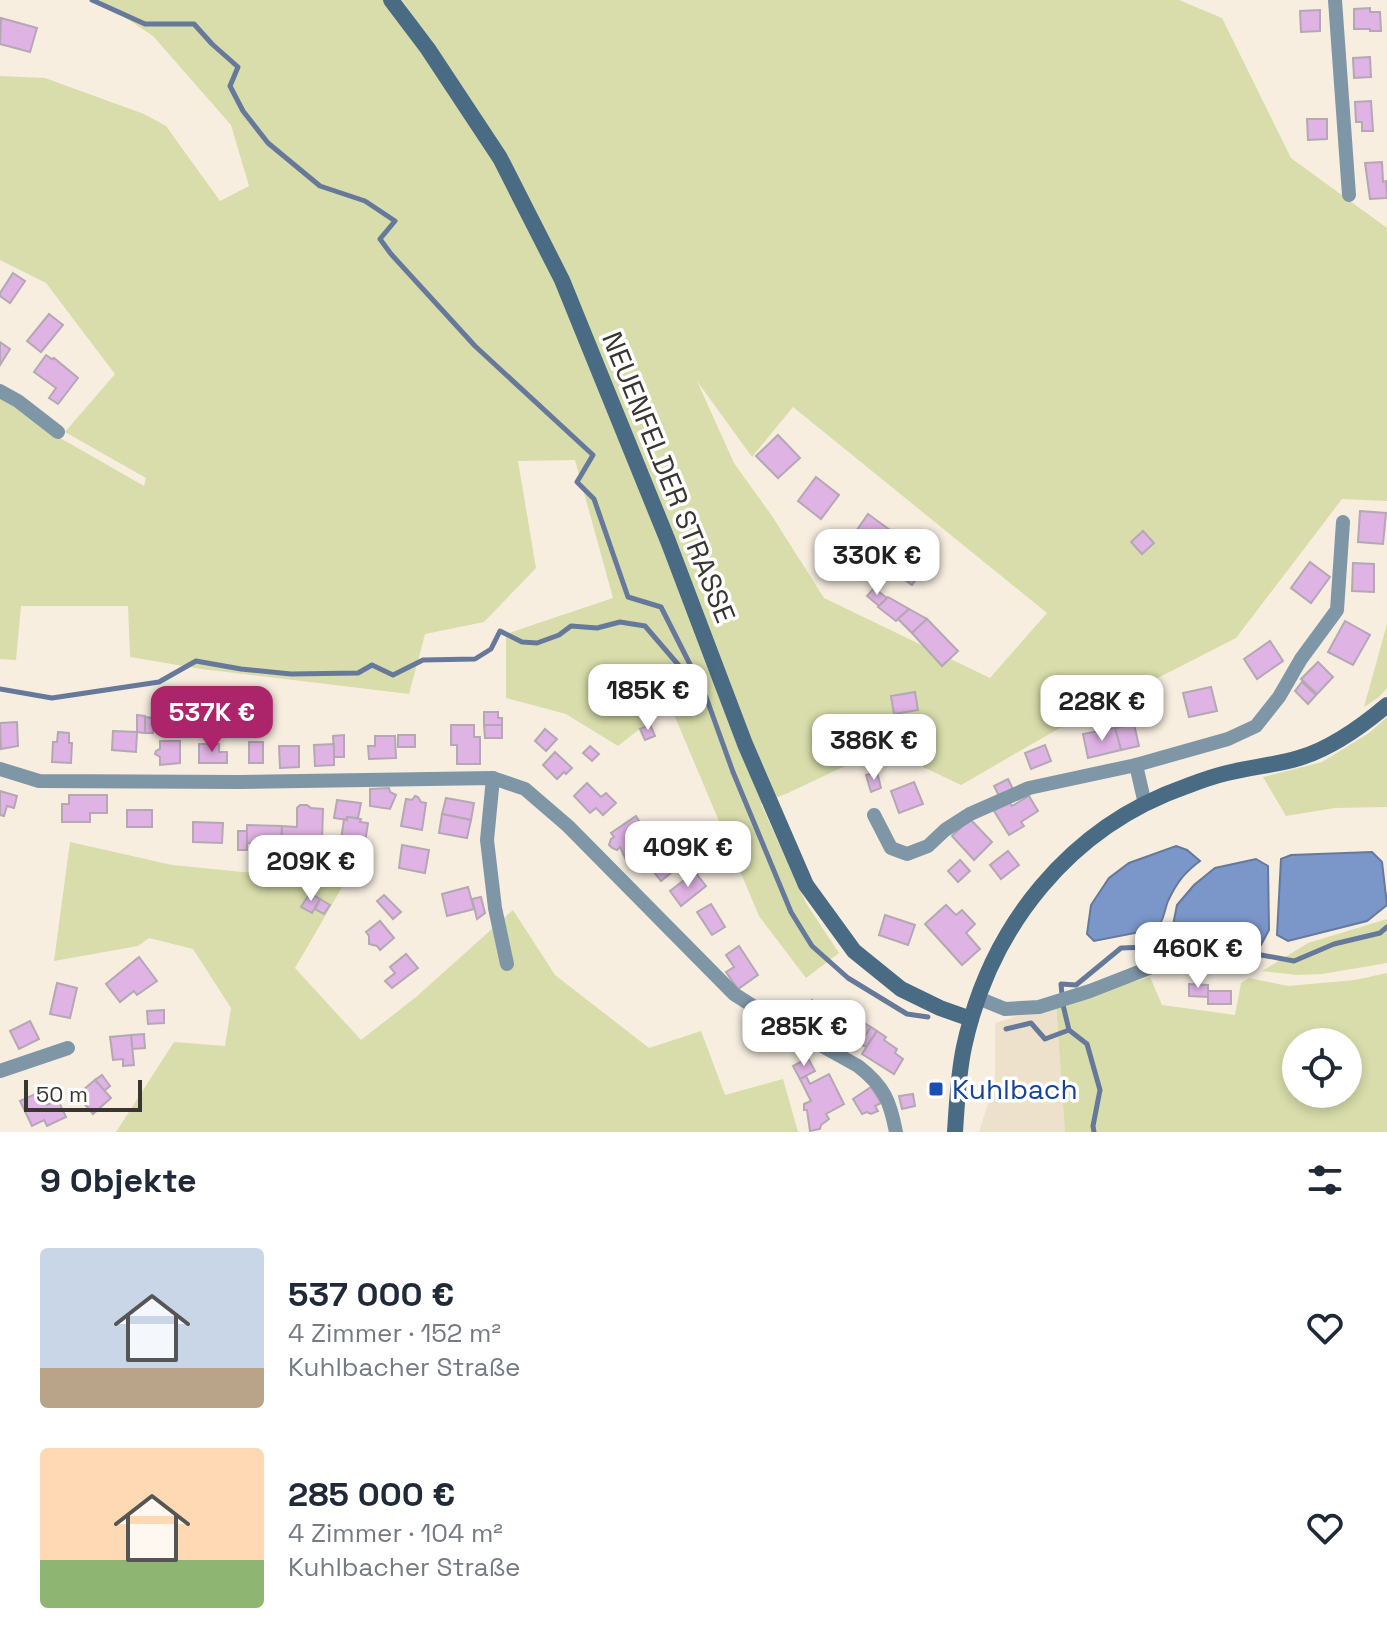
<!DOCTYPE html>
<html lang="de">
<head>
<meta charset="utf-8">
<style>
	:root { --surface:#fff; --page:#f6f6f7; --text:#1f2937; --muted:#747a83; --accent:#ac246a }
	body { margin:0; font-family:"Space Grotesk",sans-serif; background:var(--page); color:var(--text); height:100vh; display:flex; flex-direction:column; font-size:30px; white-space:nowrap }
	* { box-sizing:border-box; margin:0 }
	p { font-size:26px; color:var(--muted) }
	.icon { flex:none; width:44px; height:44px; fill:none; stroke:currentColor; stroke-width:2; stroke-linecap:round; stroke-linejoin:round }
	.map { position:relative; height:1132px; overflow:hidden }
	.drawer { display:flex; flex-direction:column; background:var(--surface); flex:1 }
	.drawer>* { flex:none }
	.controls { position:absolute; left:1282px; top:1028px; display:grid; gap:16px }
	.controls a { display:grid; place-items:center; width:80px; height:80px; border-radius:50%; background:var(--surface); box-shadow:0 4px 12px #0003; font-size:40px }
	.scale { position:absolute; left:24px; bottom:20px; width:118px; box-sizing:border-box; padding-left:8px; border:4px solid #393631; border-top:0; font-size:22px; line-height:28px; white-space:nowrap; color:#393631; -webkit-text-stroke:6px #fff; paint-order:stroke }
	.price { position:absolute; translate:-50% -68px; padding:0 18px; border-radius:16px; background:#fff; color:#222; font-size:26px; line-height:52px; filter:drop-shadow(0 2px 4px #0008) }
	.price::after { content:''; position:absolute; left:50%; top:48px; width:24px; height:18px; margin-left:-12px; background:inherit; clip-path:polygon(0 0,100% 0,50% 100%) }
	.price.selected { background:var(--accent); color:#fff }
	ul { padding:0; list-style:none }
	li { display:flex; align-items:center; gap:24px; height:200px; padding:0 40px }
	li span { display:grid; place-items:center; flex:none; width:224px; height:160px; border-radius:8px; color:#555 }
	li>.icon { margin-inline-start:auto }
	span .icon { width:96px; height:96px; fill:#fffc; stroke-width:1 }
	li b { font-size:34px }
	h2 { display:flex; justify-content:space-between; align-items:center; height:96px; padding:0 40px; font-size:34px }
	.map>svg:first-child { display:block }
	.built { fill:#eee1cc }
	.green { fill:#d8ddab; fill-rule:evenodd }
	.water { fill:#7b96c9; stroke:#67799b; stroke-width:2 }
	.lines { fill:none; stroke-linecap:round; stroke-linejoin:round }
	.stream { stroke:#67799b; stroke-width:5 }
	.building { fill:#dfb3e3; stroke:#b3a8b4; stroke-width:2 }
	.street { stroke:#7f96a7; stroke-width:14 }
	.secondary { stroke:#4a6b84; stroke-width:16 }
	.transit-dot { fill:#1a4fb4; stroke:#fff; stroke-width:3 }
	.labels { text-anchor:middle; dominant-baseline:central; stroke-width:7; stroke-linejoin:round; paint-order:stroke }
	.street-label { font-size:28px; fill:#393631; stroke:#fff }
	.transit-label { font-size:28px; fill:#164399; stroke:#fff; text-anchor:start }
</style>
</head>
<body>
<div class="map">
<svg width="1387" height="1132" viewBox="0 0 1387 1132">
	<rect width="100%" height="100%" fill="#f7eee0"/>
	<path class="built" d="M1056,1004L1065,1132H979L995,1081V1023Z"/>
	<g class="green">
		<path d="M99,0H386L415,19L402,0H1179L1222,18L1291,158L1387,228V501L1342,499L1236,638L1058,729L961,785L883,748L788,793L761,804L806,903L839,953L806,978L759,916L670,705L618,746L566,714L506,698V634L613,598L575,460L518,461L536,568L484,622L425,634L409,694L201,669L130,657L128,606H21L16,660L0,659V398L27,414L62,439L144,486L146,478L65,432L115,374L46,283L0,260V76L45,78L144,114L166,126L220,201L249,186L231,125L153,36ZM697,381L752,457L793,407L1047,613L990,678L824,598L772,516L734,463Z"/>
		<path d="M1387,624V688L1379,697L1364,707Z"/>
		<path d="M1387,717V807L1335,808L1286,816L1263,777L1322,762L1369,733Z"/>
		<path d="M70,842L172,865L345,882L295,968L361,1040L416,997L513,910L555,975L649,1048L701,1031L725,1095L783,1079L798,1132H116L174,1042L225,1046L231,1008L193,949L149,938L138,946L54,961Z"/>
		<path d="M1387,919V963L1322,974L1297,975L1262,971L1308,943Z"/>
		<path d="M1387,973V1132H1065L1056,1004L1150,977L1162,1005L1235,1015L1241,983L1249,978L1288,986L1355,980ZM1296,1042H1348V1094H1296Z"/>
	</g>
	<g class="water">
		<path d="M1176,846L1187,850L1200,861C1184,873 1177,882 1168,901C1164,911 1164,922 1155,929L1094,941L1087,934L1091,905L1109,878L1129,863Z"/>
		<path d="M1372,852L1382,862L1387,905L1367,921L1288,941L1277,935L1281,859L1291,855Z"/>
		<path d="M1256,859L1268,866L1269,930L1261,945L1178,939L1172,930L1177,905L1194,885L1215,868Z"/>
	</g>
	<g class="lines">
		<g class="stream">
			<path d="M92,0L145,24H194L212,44L238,67L230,86L243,111L268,143L320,186L365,201L395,221L380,239L391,254L475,346L593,455L577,482L594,499L628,597L661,607L703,690"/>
			<path d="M0,689L52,698L159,682L196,661L241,669L291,674L358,673L372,665L393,675L423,660L475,659L491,649L500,631L522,642L537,643L559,635L571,626L597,628L620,622L645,626L706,697L733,772L791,912L812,946L848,978L907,1014L928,1017"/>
			<path d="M1006,1029L1031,1023L1045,1039L1069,1030"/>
			<path d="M1094,1132L1093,1126L1100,1090L1087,1044L1069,1030L1063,1005L1061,984L1076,985L1121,948L1178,946L1256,954L1294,961L1334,944L1380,933L1387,927"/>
		</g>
	</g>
	<g class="building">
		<path d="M1370,8V12H1380L1381,31H1370V29H1354V9Z"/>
		<path d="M1320,10V31L1301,32L1300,11Z"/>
		<path d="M1,18L37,28L30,52L0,44Z"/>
		<path d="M1370,57L1371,77L1354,78L1353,58Z"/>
		<path d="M1371,101L1373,131H1362V122H1356L1355,102Z"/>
		<path d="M1307,119H1327V139L1308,140Z"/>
		<path d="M1382,162L1383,182L1386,181L1387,198L1370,199L1365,163Z"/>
		<path d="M13,273L25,281L10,303L0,296V293Z"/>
		<path d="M49,314L63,325L41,352L27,341Z"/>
		<path d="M0,342L10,349L0,365Z"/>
		<path d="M46,355L52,359L54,358L78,378L58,404L49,398L56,388L34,372Z"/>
		<path d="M778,435L800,458L778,478L756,456Z"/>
		<path d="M816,477L839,495L821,519L798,501Z"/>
		<path d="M1360,511L1386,513L1383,544L1358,542Z"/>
		<path d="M868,514L930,559L912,585L850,540Z"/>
		<path d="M1143,531L1154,543L1142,554L1131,542Z"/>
		<path d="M1310,562L1330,577L1311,603L1291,588Z"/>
		<path d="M1353,563L1374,564V592L1352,591Z"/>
		<path d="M874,588L887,598L879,606L867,596Z"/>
		<path d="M888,597L909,609L896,621L878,607Z"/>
		<path d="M909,609L927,619L912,633L898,619Z"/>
		<path d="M927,619L958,651L942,666L912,633Z"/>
		<path d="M1345,621L1370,635L1353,665L1328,652Z"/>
		<path d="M1270,641L1283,661L1257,679L1244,659Z"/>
		<path d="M1318,662L1333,677L1317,694L1301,679Z"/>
		<path d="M1302,682L1316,695L1308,704L1295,691Z"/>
		<path d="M1211,687L1217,711L1189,717L1183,693Z"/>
		<path d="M915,692L918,710L894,714L891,696Z"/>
		<path d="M484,712H498V718H502V725H484Z"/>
		<path d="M137,715L145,716V733L137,732Z"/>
		<path d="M145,717L153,718V733H145Z"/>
		<path d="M17,722L18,746L1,749L0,723Z"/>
		<path d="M650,724L655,736L645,740L640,729Z"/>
		<path d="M1134,724L1139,746L1121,750L1115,728Z"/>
		<path d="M451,725H474V737H480V764H457V745H451Z"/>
		<path d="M484,725H502V738H485Z"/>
		<path d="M1115,728L1121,750L1088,758L1083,734Z"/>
		<path d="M545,729L557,739L546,751L535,741Z"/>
		<path d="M113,731L137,732L136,752L112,750Z"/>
		<path d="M58,732L69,733V743H72L71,763L52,762L53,742H57Z"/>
		<path d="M344,735V757H334L333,736Z"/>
		<rect x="398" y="735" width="17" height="12"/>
		<path d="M375,736H395L396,758L369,759L368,746H375Z"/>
		<path d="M160,741H180V763L160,765V757L155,754L156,751L160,749Z"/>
		<rect x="249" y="742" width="14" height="21"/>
		<path d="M199,744H219V752H227V763H199Z"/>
		<path d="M334,744V765L315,766L314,745Z"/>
		<path d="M1045,745L1051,761L1031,769L1025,753Z"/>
		<path d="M279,746H299V767L280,768Z"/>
		<path d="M590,746L599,754L592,761L583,753Z"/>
		<path d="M555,752L572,768L566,774L564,772L557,779L543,765Z"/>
		<path d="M877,772L881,788L871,792L866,775Z"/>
		<path d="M1008,779L1013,789L999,796L994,786Z"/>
		<path d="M914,782L923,804L899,813L891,791Z"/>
		<path d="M587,783L601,797L606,793L616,803L603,815L596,808L590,813L574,796Z"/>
		<path d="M389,788L390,792L396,795L390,809L370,806V789Z"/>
		<path d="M0,791L17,796L14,808L7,806L4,816L0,815Z"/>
		<path d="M69,795H107V813H90V822H62V804H69Z"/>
		<path d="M415,796L418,797L421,802L426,803L422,830L401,826L406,799L412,800Z"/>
		<path d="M1029,796L1038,811L1021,822L1024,826L1009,835L994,811L1009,802L1012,806Z"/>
		<path d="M446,798L474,803L471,820L442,814Z"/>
		<path d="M337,800L361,803L358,818L347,817V820L334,818Z"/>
		<path d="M300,805H307L311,808L323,809L322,841L297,840V846L281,845L282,826L297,827V808Z"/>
		<rect x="127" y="810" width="25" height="17"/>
		<path d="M442,814L471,820L467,838L439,833Z"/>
		<path d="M636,816L650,839L636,848L640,854L627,862L620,847L617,850L612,848L609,845L611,839L614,837L611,833Z"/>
		<path d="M347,817L361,819L360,822L368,823L365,843L341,840L344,819L347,820Z"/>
		<path d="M970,819L992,842L974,860L952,836Z"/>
		<path d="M193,822L223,823L222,843L193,842Z"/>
		<path d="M247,825L282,826L281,845L247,843Z"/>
		<rect x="238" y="831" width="9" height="19"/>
		<path d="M402,845L429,850L425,873L399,868Z"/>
		<path d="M663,848L678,867L661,881L646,862Z"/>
		<path d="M1008,851L1019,865L1001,879L990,865Z"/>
		<path d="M960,860L970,871L958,882L948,871Z"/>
		<path d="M695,872L706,886L681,906L670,891Z"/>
		<path d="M468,887L474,909L447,916L442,894Z"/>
		<path d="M310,893L320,899L312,913L301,907Z"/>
		<path d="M384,895L401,912L393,919L377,901Z"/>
		<path d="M481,897L485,913L477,919L472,899Z"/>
		<path d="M320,899L330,905L324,914L315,909Z"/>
		<path d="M711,904L725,927L712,935L697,912Z"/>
		<path d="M946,905L956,915L962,910L975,924L966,933L980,949L962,965L925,924Z"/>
		<path d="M885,915L915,925L908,945L879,935Z"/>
		<path d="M380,921L394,938L380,950L377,946L369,944V936L366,932Z"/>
		<path d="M739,946L758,975L738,989L726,972L734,967L726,955Z"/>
		<path d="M406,954L418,968L392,988L385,981L395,973L390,967Z"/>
		<path d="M139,957L157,981L137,995L134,991L120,1002L106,984Z"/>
		<path d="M57,983L77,988L70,1018L50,1014Z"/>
		<path d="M1189,984L1208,985V997L1189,996Z"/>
		<rect x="1208" y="991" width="23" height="13"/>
		<path d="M812,1000L832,1017L818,1033L798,1016Z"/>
		<path d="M841,1005L848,1011L845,1016L853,1023L834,1046L818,1033Z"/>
		<path d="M164,1010V1023L148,1024L147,1011Z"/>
		<path d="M856,1018L871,1027L860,1044L845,1033Z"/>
		<path d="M30,1021L39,1039L19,1049L10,1031Z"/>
		<path d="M871,1027L877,1031L866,1047L860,1044Z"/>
		<path d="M877,1031L886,1037L884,1040L897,1049L895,1053L903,1059L894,1074L862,1054Z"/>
		<path d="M144,1034L145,1048L132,1049L131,1035Z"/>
		<path d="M131,1035L134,1065L123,1066V1059L113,1060L110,1037Z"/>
		<path d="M808,1058L815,1071L800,1079L793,1066Z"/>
		<path d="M829,1074L844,1104L826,1114L829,1119L821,1125L820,1129L810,1131L807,1110H804V1104L811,1101L800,1079L806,1076L810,1084Z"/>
		<path d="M102,1075L110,1086L104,1091L95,1080Z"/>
		<path d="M95,1080L111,1098L93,1114L77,1095Z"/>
		<path d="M871,1087L881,1103L875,1106L878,1111L871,1114L867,1112L862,1114L853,1099Z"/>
		<path d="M40,1092L47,1105L58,1100L66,1117L47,1126L44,1120L32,1126L20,1101Z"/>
		<path d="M913,1094L915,1106L902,1109L899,1096Z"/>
	</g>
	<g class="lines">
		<g class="street">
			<path d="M1335,0L1349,195"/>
			<path d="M0,391L18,401L58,432"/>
			<path d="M0,769L39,781L239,782L493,778L525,789L568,826L734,994L770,1017L858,1066C884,1086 890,1101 896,1132"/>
			<path d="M493,778L487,840L495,908L507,964"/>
			<path d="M1145,804L1136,765L1228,739L1256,726L1279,697L1301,659L1337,610L1343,522"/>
			<path d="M874,815L891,848L907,854L928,846L945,830L970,814L1029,788L1136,765"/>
			<path d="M978,998L1005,1009L1039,1007L1090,991L1149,968"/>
			<path d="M0,1071L68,1048"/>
		</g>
		<g class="secondary">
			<path d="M391,0L428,49L500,158L562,280L668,541L745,744L806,885L854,951L901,989L940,1008L971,1019"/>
			<path d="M955,1132C957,1103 958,1075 964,1047C990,927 1069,827 1187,786C1200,781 1214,776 1227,773C1251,767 1276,765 1299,758C1332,748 1361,727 1387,705"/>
		</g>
	</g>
	<rect class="transit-dot" x="928" y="1081" width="16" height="16" rx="4"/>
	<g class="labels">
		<g class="street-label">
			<text transform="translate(669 477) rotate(68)">NEUENFELDER STRASSE</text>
		</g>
		<g class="transit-label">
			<text x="952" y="1089">Kuhlbach</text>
		</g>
	</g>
</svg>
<div class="controls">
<a><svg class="icon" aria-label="locate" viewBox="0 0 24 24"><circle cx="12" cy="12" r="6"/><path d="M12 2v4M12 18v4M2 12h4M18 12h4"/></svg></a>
</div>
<div class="scale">50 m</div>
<b class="price" style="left:877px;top:597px">330K €</b>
<b class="price" style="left:648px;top:732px">185K €</b>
<b class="price" style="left:1102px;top:743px">228K €</b>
<b class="price selected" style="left:212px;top:754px">537K €</b>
<b class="price" style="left:874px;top:782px">386K €</b>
<b class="price" style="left:688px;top:889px">409K €</b>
<b class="price" style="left:311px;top:903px">209K €</b>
<b class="price" style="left:1198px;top:990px">460K €</b>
<b class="price" style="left:804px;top:1068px">285K €</b>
</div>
<section class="drawer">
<h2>9 Objekte<svg class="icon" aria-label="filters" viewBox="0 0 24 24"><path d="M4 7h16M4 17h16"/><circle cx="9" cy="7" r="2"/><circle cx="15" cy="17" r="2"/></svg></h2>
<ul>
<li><span style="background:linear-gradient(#c9d6e8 75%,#b9a48a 0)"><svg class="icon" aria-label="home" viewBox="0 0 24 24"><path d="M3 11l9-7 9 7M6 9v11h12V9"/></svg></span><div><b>537 000 €</b><p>4 Zimmer · 152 m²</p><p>Kuhlbacher Straße</p></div><svg class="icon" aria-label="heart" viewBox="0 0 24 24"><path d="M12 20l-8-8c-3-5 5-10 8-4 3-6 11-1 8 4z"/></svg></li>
<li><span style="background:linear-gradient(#ffd9b3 70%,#8fb573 0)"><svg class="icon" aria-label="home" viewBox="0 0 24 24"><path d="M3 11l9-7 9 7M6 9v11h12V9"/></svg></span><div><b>285 000 €</b><p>4 Zimmer · 104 m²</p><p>Kuhlbacher Straße</p></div><svg class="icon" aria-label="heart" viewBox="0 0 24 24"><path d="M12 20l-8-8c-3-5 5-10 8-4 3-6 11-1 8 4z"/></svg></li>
</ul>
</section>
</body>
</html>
